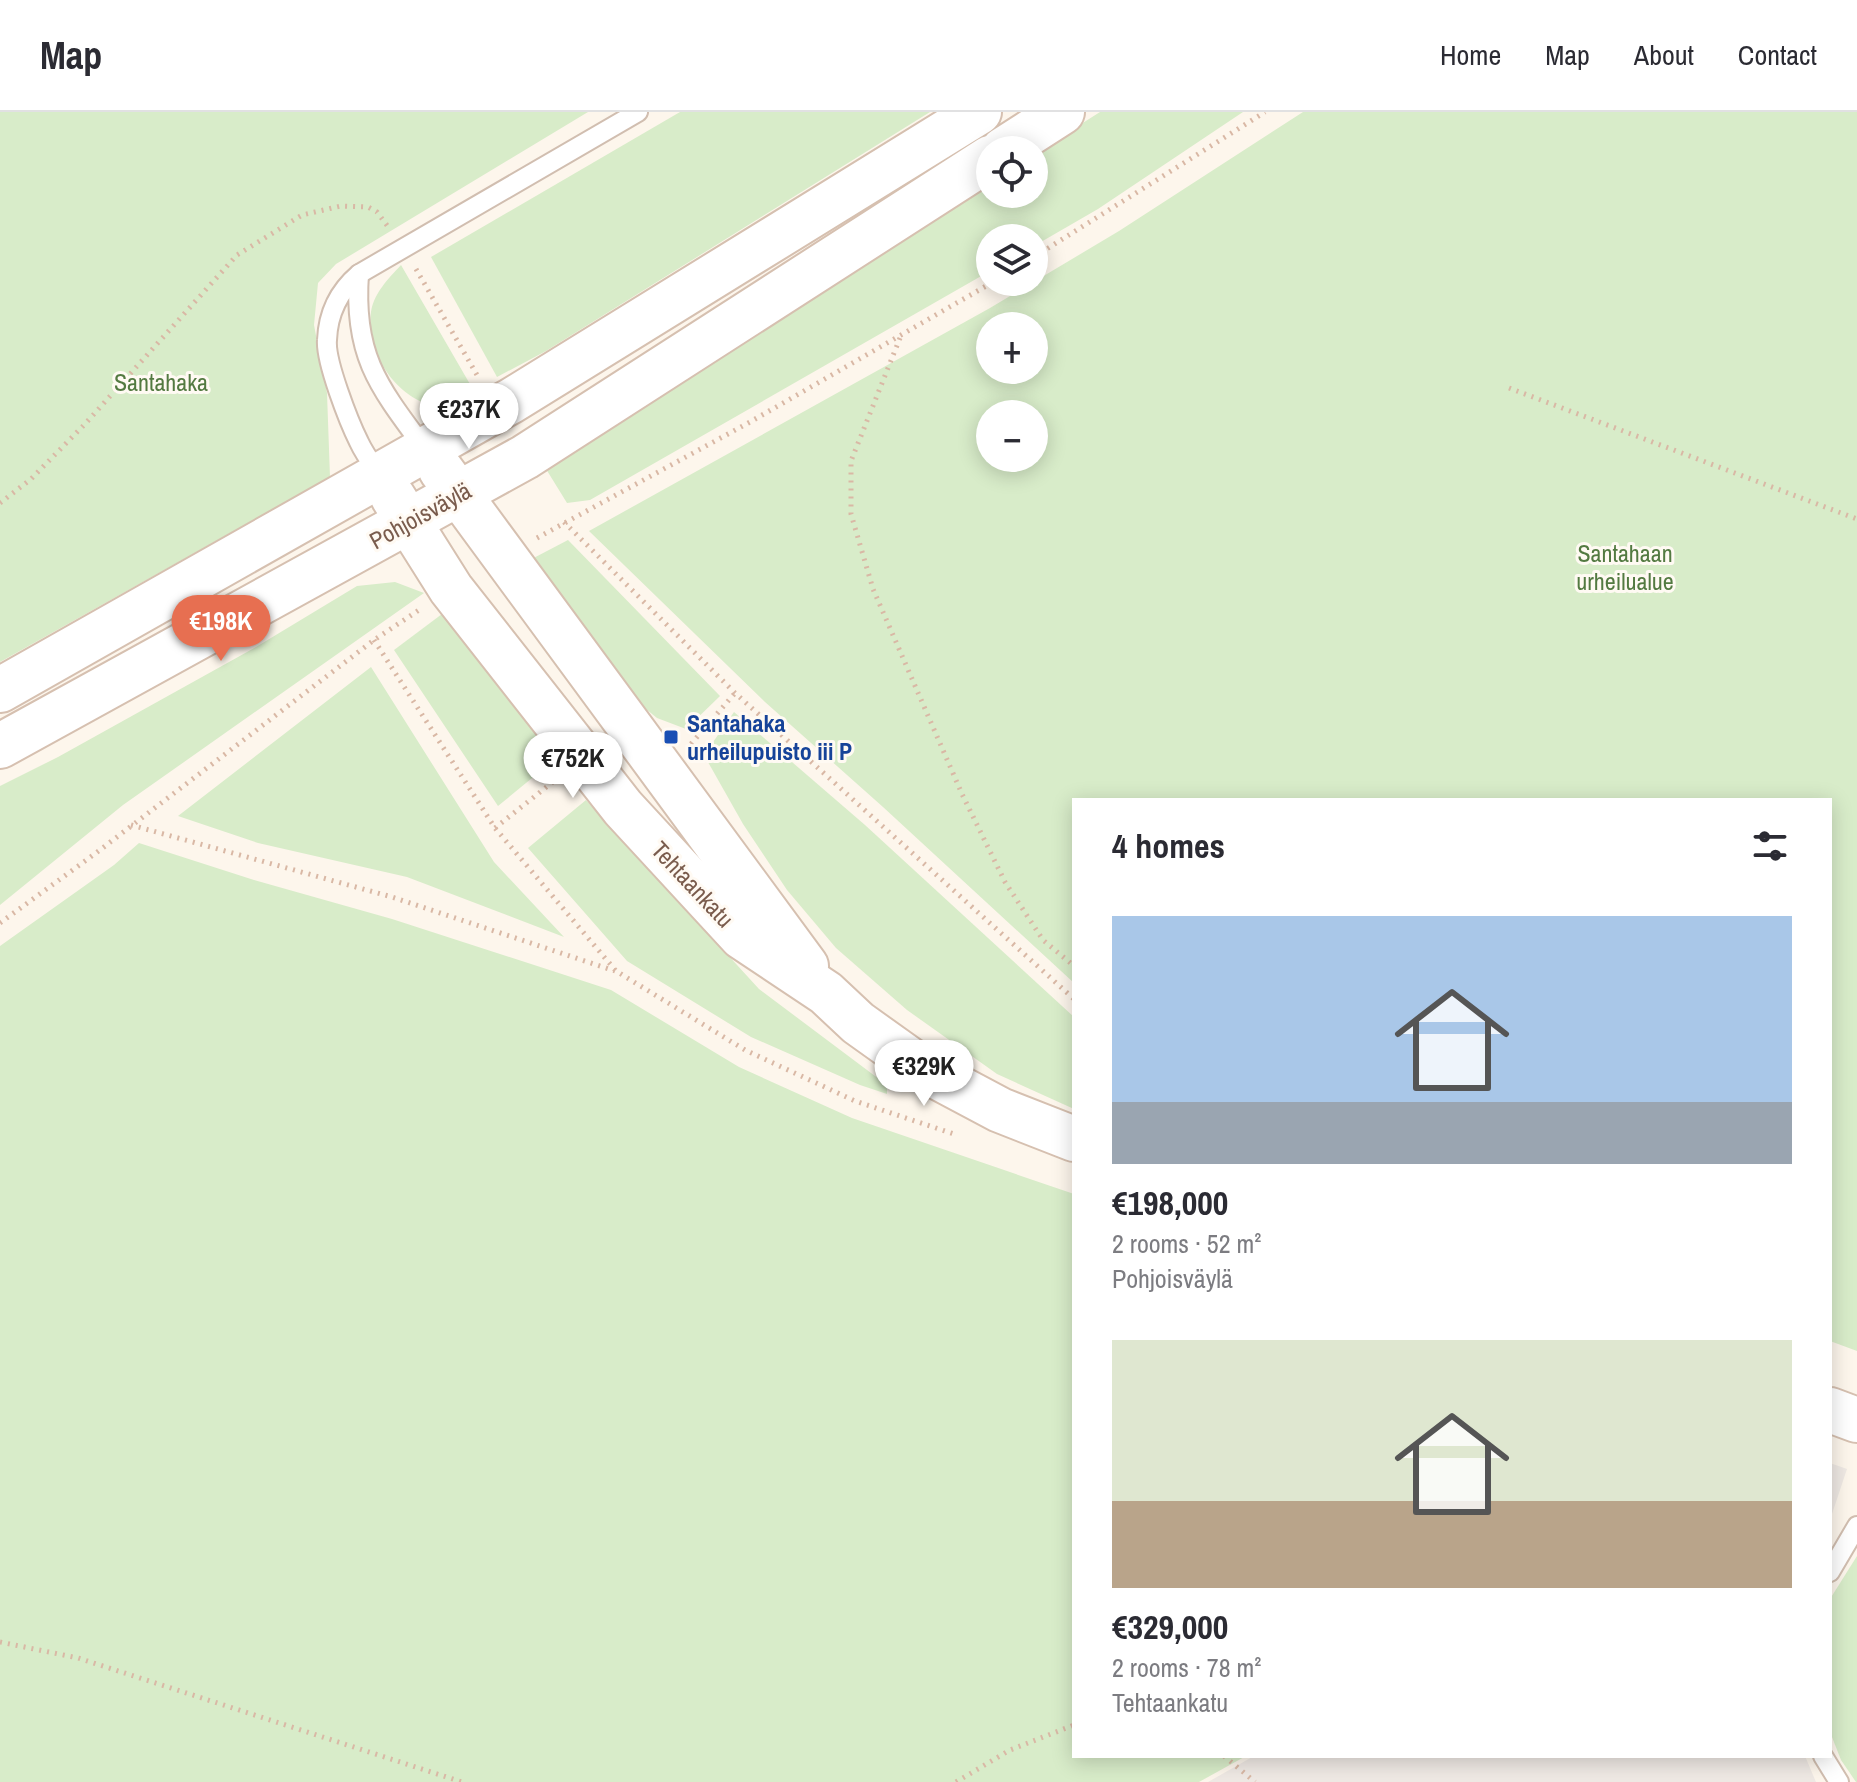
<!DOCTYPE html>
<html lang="en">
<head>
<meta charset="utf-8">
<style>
	:root { --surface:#fff; --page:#f2f2f3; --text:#2b2b33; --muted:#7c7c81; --line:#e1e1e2; --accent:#e76f51 }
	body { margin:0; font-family:"Archivo Narrow",sans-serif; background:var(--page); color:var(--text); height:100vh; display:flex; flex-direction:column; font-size:30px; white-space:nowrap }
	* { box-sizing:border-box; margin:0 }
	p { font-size:26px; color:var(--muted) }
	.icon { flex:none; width:44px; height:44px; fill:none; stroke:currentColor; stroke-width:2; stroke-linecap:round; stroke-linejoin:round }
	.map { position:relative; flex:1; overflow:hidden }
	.sheet { position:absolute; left:1072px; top:686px; width:760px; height:960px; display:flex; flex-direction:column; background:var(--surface); border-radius:0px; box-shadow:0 4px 20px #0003 }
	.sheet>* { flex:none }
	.buttons { position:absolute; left:976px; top:24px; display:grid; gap:16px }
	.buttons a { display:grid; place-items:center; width:72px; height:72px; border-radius:50%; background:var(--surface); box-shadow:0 4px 20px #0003; font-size:40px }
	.price { position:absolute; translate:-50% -68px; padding:0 18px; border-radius:28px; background:#fff; color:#222; font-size:26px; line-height:52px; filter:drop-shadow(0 2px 4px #0008) }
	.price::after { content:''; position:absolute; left:50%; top:48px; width:24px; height:18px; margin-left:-12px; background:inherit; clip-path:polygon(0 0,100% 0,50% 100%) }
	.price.current { background:var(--accent); color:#fff }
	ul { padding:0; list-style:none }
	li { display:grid; align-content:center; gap:16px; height:424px; padding:0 40px }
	li span { display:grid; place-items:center; height:248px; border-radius:0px; color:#555 }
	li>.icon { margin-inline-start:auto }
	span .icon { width:144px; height:144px; fill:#fffc; stroke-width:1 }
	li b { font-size:34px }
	h2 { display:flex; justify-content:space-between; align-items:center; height:96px; padding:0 40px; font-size:34px }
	header { display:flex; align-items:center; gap:48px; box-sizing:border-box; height:112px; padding:0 40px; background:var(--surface); border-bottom:2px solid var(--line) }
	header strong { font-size:38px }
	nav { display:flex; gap:44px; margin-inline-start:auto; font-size:28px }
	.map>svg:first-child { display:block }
	.industrial { fill:#efe9e4 }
	.green { fill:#d8ecc9; fill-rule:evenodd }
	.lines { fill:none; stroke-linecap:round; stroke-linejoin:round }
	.lane-casing { stroke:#d1beb0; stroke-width:22 }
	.secondary-casing { stroke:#d6c0b0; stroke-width:48 }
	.path { stroke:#d9b8a5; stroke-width:5; stroke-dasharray:2 6; stroke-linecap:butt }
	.lane { stroke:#fff; stroke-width:18 }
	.secondary { stroke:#fff; stroke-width:44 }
	.transit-dot { fill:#1a4fb4; stroke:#fffaf3; stroke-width:3 }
	.labels { text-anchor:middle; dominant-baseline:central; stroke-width:6; stroke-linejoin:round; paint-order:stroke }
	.park-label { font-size:24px; fill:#537a41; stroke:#fffaf3 }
	.street-label { font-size:24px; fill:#7a5c4d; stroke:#fffaf3 }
	.transit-label { font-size:24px; font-weight:bold; fill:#164399; stroke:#fffaf3; text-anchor:start }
</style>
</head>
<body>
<header>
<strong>Map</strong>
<nav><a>Home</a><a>Map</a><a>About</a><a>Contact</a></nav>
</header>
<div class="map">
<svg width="1857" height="1670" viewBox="0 0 1857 1670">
	<rect width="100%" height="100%" fill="#fdf6ec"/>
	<g class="industrial">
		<path d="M1830,1351L1847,1357L1830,1408Z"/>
		<path d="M1254,1644H1805L1816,1670H1208Z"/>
	</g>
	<g class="green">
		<path d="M0,0H588L336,152L318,171L314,213L327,281L330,365L0,550Z"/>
		<path d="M680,0H930L546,239L497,265L431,145Z"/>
		<path d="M1100,0H1243L1098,97L1034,134V126H990V159L590,388L567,391L546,357L990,71V82H1034V42Z"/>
		<path d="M1303,0H1857V1239L1830,1229V688H1074V871L883,695L765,590L589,419L990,196L1119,119ZM990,214H1034V258H990ZM990,302H1034V346H990Z"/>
		<path d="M401,153L478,286C469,290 458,297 449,296C403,296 365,245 371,200C374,181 388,167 401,153Z"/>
		<path d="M568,428L720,584L686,617L657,606L609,567L526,450Z"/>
		<path d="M395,470L424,481L123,693L0,793V674L58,645L256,535L357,474Z"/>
		<path d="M446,499L554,648L498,694L394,538Z"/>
		<path d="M371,555L494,750L564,825L407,765L258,731L178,704Z"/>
		<path d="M734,600L865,713L1074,905V997L997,962L907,898L836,836L787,778L743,712L704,643Z"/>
		<path d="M586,688L759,877L887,973V982L860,973L751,925L627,849L528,736Z"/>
		<path d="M139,731L254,768L392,807L611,878L739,955L852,1006L1074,1082V1644H1246L1199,1670H0V834L114,753Z"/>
		<path d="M1857,1444V1670H1856L1841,1648L1830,1620V1487Z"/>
	</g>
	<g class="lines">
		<defs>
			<g id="lane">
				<path d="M359,162C353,243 378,274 425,337"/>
				<path d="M379,362C372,352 364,341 359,330C349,310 325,249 327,228C328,202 339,179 359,162L638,0"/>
				<path d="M1830,1460L1857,1414"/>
				<path d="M1823,1644L1839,1670"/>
			</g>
			<g id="secondary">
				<path d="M1003,38L1062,0"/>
				<path d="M441,358L806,854"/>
				<path d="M393,385L451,477L583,645L623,696L742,825L826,881L858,911L921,956L1000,998L1074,1027"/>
				<path d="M0,578L511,289L979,0"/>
				<path d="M0,634L525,345L990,46"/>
				<path d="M1830,1298L1857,1308"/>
			</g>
		</defs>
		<use href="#lane" class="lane-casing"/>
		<use href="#secondary" class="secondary-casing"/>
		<g class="path">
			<path d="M1034,145L1265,0"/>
			<path d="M416,157L477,263"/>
			<path d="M900,226L851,349V402L873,477L962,682L1005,770L1043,828L1074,854"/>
			<path d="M1509,276L1857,407"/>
			<path d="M0,391L31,367L85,312L237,143L302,103L341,94L368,95L377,100L389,116"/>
			<path d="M564,410L735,581L1074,887"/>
			<path d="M537,426L750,310L993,170"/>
			<path d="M374,528L495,716L616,859L745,938L855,989L957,1023"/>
			<path d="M691,632L735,581"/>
			<path d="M131,713L392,785L615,859"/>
			<path d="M495,716L554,669"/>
			<path d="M0,811L96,741L374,528L419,498"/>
			<path d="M0,1530L78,1546L462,1670"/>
			<path d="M1224,1644L1255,1670"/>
			<path d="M956,1670L1010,1638L1074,1613"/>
		</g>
		<use href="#lane" class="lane"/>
		<use href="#secondary" class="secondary"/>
	</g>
	<rect class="transit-dot" x="663" y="617" width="16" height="16" rx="4"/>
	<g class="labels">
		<g class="park-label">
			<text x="161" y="270">Santahaka</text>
			<text x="1625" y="441">Santahaan<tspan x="1625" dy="28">urheilualue</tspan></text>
		</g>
		<g class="street-label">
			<text transform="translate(420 403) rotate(-29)">Pohjoisväylä</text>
			<text transform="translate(693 772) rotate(47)">Tehtaankatu</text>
		</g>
		<g class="transit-label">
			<text x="687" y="611">Santahaka<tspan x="687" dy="28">urheilupuisto iii P</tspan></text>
		</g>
	</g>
</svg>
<div class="buttons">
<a><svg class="icon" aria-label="locate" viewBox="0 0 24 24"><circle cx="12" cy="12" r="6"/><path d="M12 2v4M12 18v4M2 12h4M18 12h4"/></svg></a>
<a><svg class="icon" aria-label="layers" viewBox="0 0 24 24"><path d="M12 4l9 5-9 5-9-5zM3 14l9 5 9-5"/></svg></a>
<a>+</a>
<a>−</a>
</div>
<b class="price" style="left:469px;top:339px">€237K</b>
<b class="price current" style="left:221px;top:551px">€198K</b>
<b class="price" style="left:573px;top:688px">€752K</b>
<b class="price" style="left:924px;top:996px">€329K</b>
<section class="sheet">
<h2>4 homes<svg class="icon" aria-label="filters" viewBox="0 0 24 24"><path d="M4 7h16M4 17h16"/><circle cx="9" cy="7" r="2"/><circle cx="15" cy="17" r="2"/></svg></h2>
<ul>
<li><span style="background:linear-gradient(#a9c7e8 75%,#9aa5b1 0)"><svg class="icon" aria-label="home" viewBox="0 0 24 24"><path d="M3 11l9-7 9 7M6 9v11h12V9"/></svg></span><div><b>€198,000</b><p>2 rooms · 52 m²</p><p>Pohjoisväylä</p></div></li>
<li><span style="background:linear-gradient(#dfe7d0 65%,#b9a48a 0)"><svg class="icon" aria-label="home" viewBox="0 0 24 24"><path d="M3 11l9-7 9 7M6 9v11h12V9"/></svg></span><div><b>€329,000</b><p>2 rooms · 78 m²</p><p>Tehtaankatu</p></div></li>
</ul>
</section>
</div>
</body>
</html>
